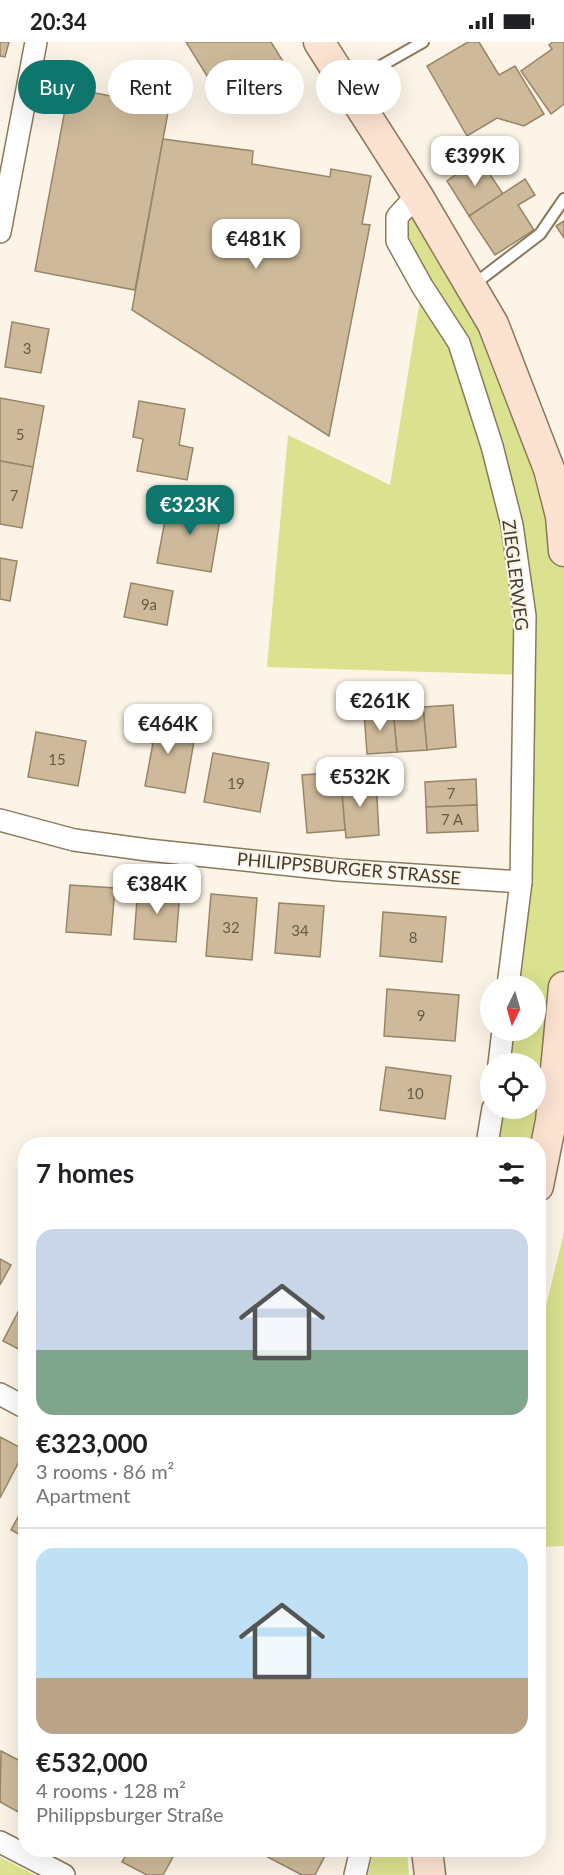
<!DOCTYPE html>
<html lang="en">
<head>
<meta charset="utf-8">
<style>
	:root { --surface:#fff; --page:#f6f6f6; --text:#202124; --muted:#757577; --line:#e0e0e0; --accent:#0f766e }
	body { margin:0; font-family:Lato,sans-serif; background:var(--page); color:var(--text); height:100vh; display:flex; flex-direction:column; font-size:22px; white-space:nowrap }
	* { box-sizing:border-box; margin:0 }
	p { font-size:20px; color:var(--muted) }
	.icon { flex:none; width:33px; height:33px; fill:none; stroke:currentColor; stroke-width:2; stroke-linecap:round; stroke-linejoin:round }
	.map { position:relative; flex:1; overflow:hidden }
	.drawer { position:absolute; left:18px; top:1095px; width:528px; height:720px; display:flex; flex-direction:column; background:var(--surface); border-radius:24px; box-shadow:0 6px 24px #0002 }
	.drawer>* { flex:none }
	.hud { position:absolute; left:18px; top:18px; width:528px; height:54px; display:flex; gap:12px }
	.needle { width:39px; rotate:185deg }
	.controls { position:absolute; left:480px; top:933px; display:grid; gap:12px }
	.controls a { display:grid; place-items:center; width:66px; height:66px; border-radius:50%; background:var(--surface); box-shadow:0 6px 24px #0002; font-size:30px }
	.price { position:absolute; translate:-50% -51px; padding:0 14px; border-radius:12px; background:#fff; color:#222; font-size:20px; line-height:39px; filter:drop-shadow(0 2px 3px #0008) }
	.price::after { content:''; position:absolute; left:50%; top:36px; width:18px; height:14px; margin-left:-9px; background:inherit; clip-path:polygon(0 0,100% 0,50% 100%) }
	.price.on { background:var(--accent); color:#fff }
	ul { padding:0; list-style:none }
	li { display:grid; align-content:center; gap:12px; height:318px; padding:0 18px }
	li+li { border-top:2px solid var(--line) }
	li span { display:grid; place-items:center; height:186px; border-radius:18px; color:#555 }
	li>.icon { margin-inline-start:auto }
	span .icon { width:108px; height:108px; fill:#fffc; stroke-width:1 }
	li b { font-size:26px }
	h2 { display:flex; justify-content:space-between; align-items:center; height:72px; padding:0 18px; font-size:26px }
	.pill { padding:0 21px; border-radius:27px; background:var(--surface); box-shadow:0 6px 24px #0002; font-size:21px; line-height:54px }
	.pill.on { background:var(--accent); color:#fff }
	.status { display:flex; justify-content:space-between; align-items:center; height:42px; padding:0 30px; background:var(--surface); direction:ltr }
	.status svg { height:16px; fill:currentColor }
	.map>svg:first-child { display:block }
	.green { fill:#dae18f }
	.building { fill:#ceba9a; stroke:#988567; stroke-width:1.5 }
	.lines { fill:none; stroke-linecap:round; stroke-linejoin:round }
	.lane-casing { stroke:#8b795b; stroke-width:14 }
	.street-casing { stroke:#8b795b; stroke-width:24 }
	.secondary-casing { stroke:#8b795b; stroke-width:33 }
	.lane { stroke:#fff; stroke-width:10 }
	.street { stroke:#fff; stroke-width:21 }
	.secondary { stroke:#fce2d1; stroke-width:30 }
	.labels { text-anchor:middle; dominant-baseline:central; stroke-width:4.5; stroke-linejoin:round; paint-order:stroke }
	.number-label { font-size:15px; fill:#665b49 }
	.street-label { font-size:18px; fill:#443b2e; stroke:#fcf4e7 }
</style>
</head>
<body>
<div class="status"><b>20:34</b><svg viewBox="0 0 49 12"><path d="M0 12V9h3v3zM5 12V6h3v6zM10 12V3h3v9zM15 12V0h3v12zM26 1h20v11H26zM47 4h2v5h-2z"/></svg></div>
<div class="map">
<svg width="564" height="1833" viewBox="0 0 564 1833">
	<rect width="100%" height="100%" fill="#fcf4e7"/>
	<g class="green">
		<path d="M417,153L493,282L564,517V939L538,1102H487L493,1067L536,1066V1022L499,1021L503,989L536,988V944L508,943L524,633L267,625L288,393L390,443L422,245L397,199Z"/>
		<path d="M564,1190V1504L539,1505V1293Z"/>
		<path d="M374,1808H407L409,1833H368Z"/>
		<path d="M0,1815L35,1833H0Z"/>
	</g>
	<g class="building">
		<path d="M0,0H9L5,15L0,14Z"/>
		<path d="M186,0H271L292,34L230,71Z"/>
		<path d="M468,0H479L499,33L515,24L544,72L524,84L497,76L467,94L427,24Z"/>
		<path d="M553,0H564V62L551,72L521,29L552,7L549,3Z"/>
		<path d="M69,46L169,65L135,248L35,229Z"/>
		<path d="M163,97L253,109L252,122L330,135L331,127L371,134L362,182L370,183L329,394L132,268Z"/>
		<path d="M479,116L503,152L469,174L447,139Z"/>
		<path d="M525,137L535,153L518,163L534,188L495,213L469,174Z"/>
		<path d="M564,179V196L556,184Z"/>
		<path d="M12,280L49,287L41,331L5,325Z"/>
		<path d="M0,356L44,364L33,425L0,419Z"/>
		<path d="M139,359L185,367L179,403L193,406L187,438L137,429L143,397L133,395Z"/>
		<path d="M0,419L33,425L22,486L0,482Z"/>
		<path d="M169,457L222,466L211,530L157,521Z"/>
		<path d="M0,516L17,519L10,559L0,557Z"/>
		<path d="M131,541L173,549L167,583L124,575Z"/>
		<path d="M453,663L456,705L427,708L423,665Z"/>
		<path d="M423,665L427,708L397,710L393,668Z"/>
		<path d="M393,668L397,710L367,712L364,670Z"/>
		<path d="M143,678L196,688L185,751L145,744L153,701L139,698Z"/>
		<path d="M36,690L86,699L78,744L28,735Z"/>
		<path d="M213,711L269,721L260,770L204,760Z"/>
		<path d="M341,730L345,788L307,791L302,733Z"/>
		<path d="M376,737L379,793L346,796L341,740Z"/>
		<path d="M476,737L477,763L426,765L425,740Z"/>
		<path d="M477,763L478,789L427,791L426,765Z"/>
		<path d="M70,843L115,846L111,893L66,890Z"/>
		<path d="M138,845L180,849L176,900L134,897Z"/>
		<path d="M211,852L257,856L252,918L206,914Z"/>
		<path d="M279,861L324,864L320,915L275,911Z"/>
		<path d="M383,870L446,875L442,920L380,914Z"/>
		<path d="M387,947L459,953L455,999L384,994Z"/>
		<path d="M386,1025L451,1034L445,1077L380,1068Z"/>
		<path d="M369,1096L406,1102H368Z"/>
		<path d="M0,1217L11,1223L0,1243Z"/>
		<path d="M20,1266L26,1269V1311L3,1299Z"/>
		<path d="M0,1395L25,1408L0,1456Z"/>
		<path d="M26,1460V1496L11,1488Z"/>
		<path d="M1,1709L26,1722V1765L22,1772L0,1760Z"/>
		<path d="M129,1808H177L163,1833H147L122,1820Z"/>
		<path d="M259,1808H328L315,1833H302L258,1810Z"/>
	</g>
	<g class="lines">
		<defs>
			<g id="lane">
				<path d="M349,42L423,0"/>
				<path d="M473,243L540,192L564,157"/>
			</g>
			<g id="street">
				<path d="M417,153L397,175V199L422,244L459,301L492,404L512,483L525,574L521,840L508,944"/>
				<path d="M0,190L36,0"/>
				<path d="M0,778L74,798L148,808L339,828L521,840"/>
				<path d="M499,1022L503,988"/>
				<path d="M487,1102L493,1066"/>
				<path d="M0,1352L26,1366"/>
				<path d="M0,1800L64,1833"/>
				<path d="M355,1833L361,1808"/>
			</g>
			<g id="secondary">
				<path d="M319,0L417,153L493,282L549,427L561,474L564,509"/>
				<path d="M538,1144L551,1079L564,945"/>
				<path d="M427,1808L430,1833"/>
			</g>
		</defs>
		<use href="#lane" class="lane-casing"/>
		<use href="#street" class="street-casing"/>
		<use href="#secondary" class="secondary-casing"/>
		<use href="#lane" class="lane"/>
		<use href="#street" class="street"/>
		<use href="#secondary" class="secondary"/>
	</g>
	<g class="labels">
		<g class="number-label">
			<text x="27" y="306">3</text>
			<text x="20" y="392">5</text>
			<text x="14" y="453">7</text>
			<text x="149" y="562">9a</text>
			<text x="57" y="717">15</text>
			<text x="236" y="741">19</text>
			<text x="451" y="751">7</text>
			<text x="452" y="777">7 A</text>
			<text x="231" y="885">32</text>
			<text x="300" y="888">34</text>
			<text x="413" y="895">8</text>
			<text x="421" y="973">9</text>
			<text x="415" y="1051">10</text>
		</g>
		<g class="street-label">
			<text transform="translate(516 533) rotate(83)">ZIEGLERWEG</text>
			<text transform="translate(349 826) rotate(5)">PHILIPPSBURGER STRASSE</text>
		</g>
	</g>
</svg>
<div class="controls">
<a><svg class="needle" viewBox="-14 -14 28 28"><path d="M0-13l5 13h-10z" fill="#e53935"/><path d="M0 13l5-13h-10z" fill="#757577"/></svg></a>
<a><svg class="icon" aria-label="locate" viewBox="0 0 24 24"><circle cx="12" cy="12" r="6"/><path d="M12 2v4M12 18v4M2 12h4M18 12h4"/></svg></a>
</div>
<b class="price" style="left:475px;top:145px">€399K</b>
<b class="price" style="left:256px;top:228px">€481K</b>
<b class="price on" style="left:190px;top:494px">€323K</b>
<b class="price" style="left:380px;top:690px">€261K</b>
<b class="price" style="left:168px;top:713px">€464K</b>
<b class="price" style="left:360px;top:766px">€532K</b>
<b class="price" style="left:157px;top:873px">€384K</b>
<div class="hud">
<a class="pill on">Buy</a>
<a class="pill">Rent</a>
<a class="pill">Filters</a>
<a class="pill">New</a>
</div>
<section class="drawer">
<h2>7 homes<svg class="icon" aria-label="filters" viewBox="0 0 24 24"><path d="M4 7h16M4 17h16"/><circle cx="9" cy="7" r="2"/><circle cx="15" cy="17" r="2"/></svg></h2>
<ul>
<li><span style="background:linear-gradient(#c9d6e8 65%,#7fa58c 0)"><svg class="icon" aria-label="home" viewBox="0 0 24 24"><path d="M3 11l9-7 9 7M6 9v11h12V9"/></svg></span><div><b>€323,000</b><p>3 rooms · 86 m²</p><p>Apartment</p></div></li>
<li><span style="background:linear-gradient(#bfe0f5 70%,#b9a48a 0)"><svg class="icon" aria-label="home" viewBox="0 0 24 24"><path d="M3 11l9-7 9 7M6 9v11h12V9"/></svg></span><div><b>€532,000</b><p>4 rooms · 128 m²</p><p>Philippsburger Straße</p></div></li>
</ul>
</section>
</div>
</body>
</html>
